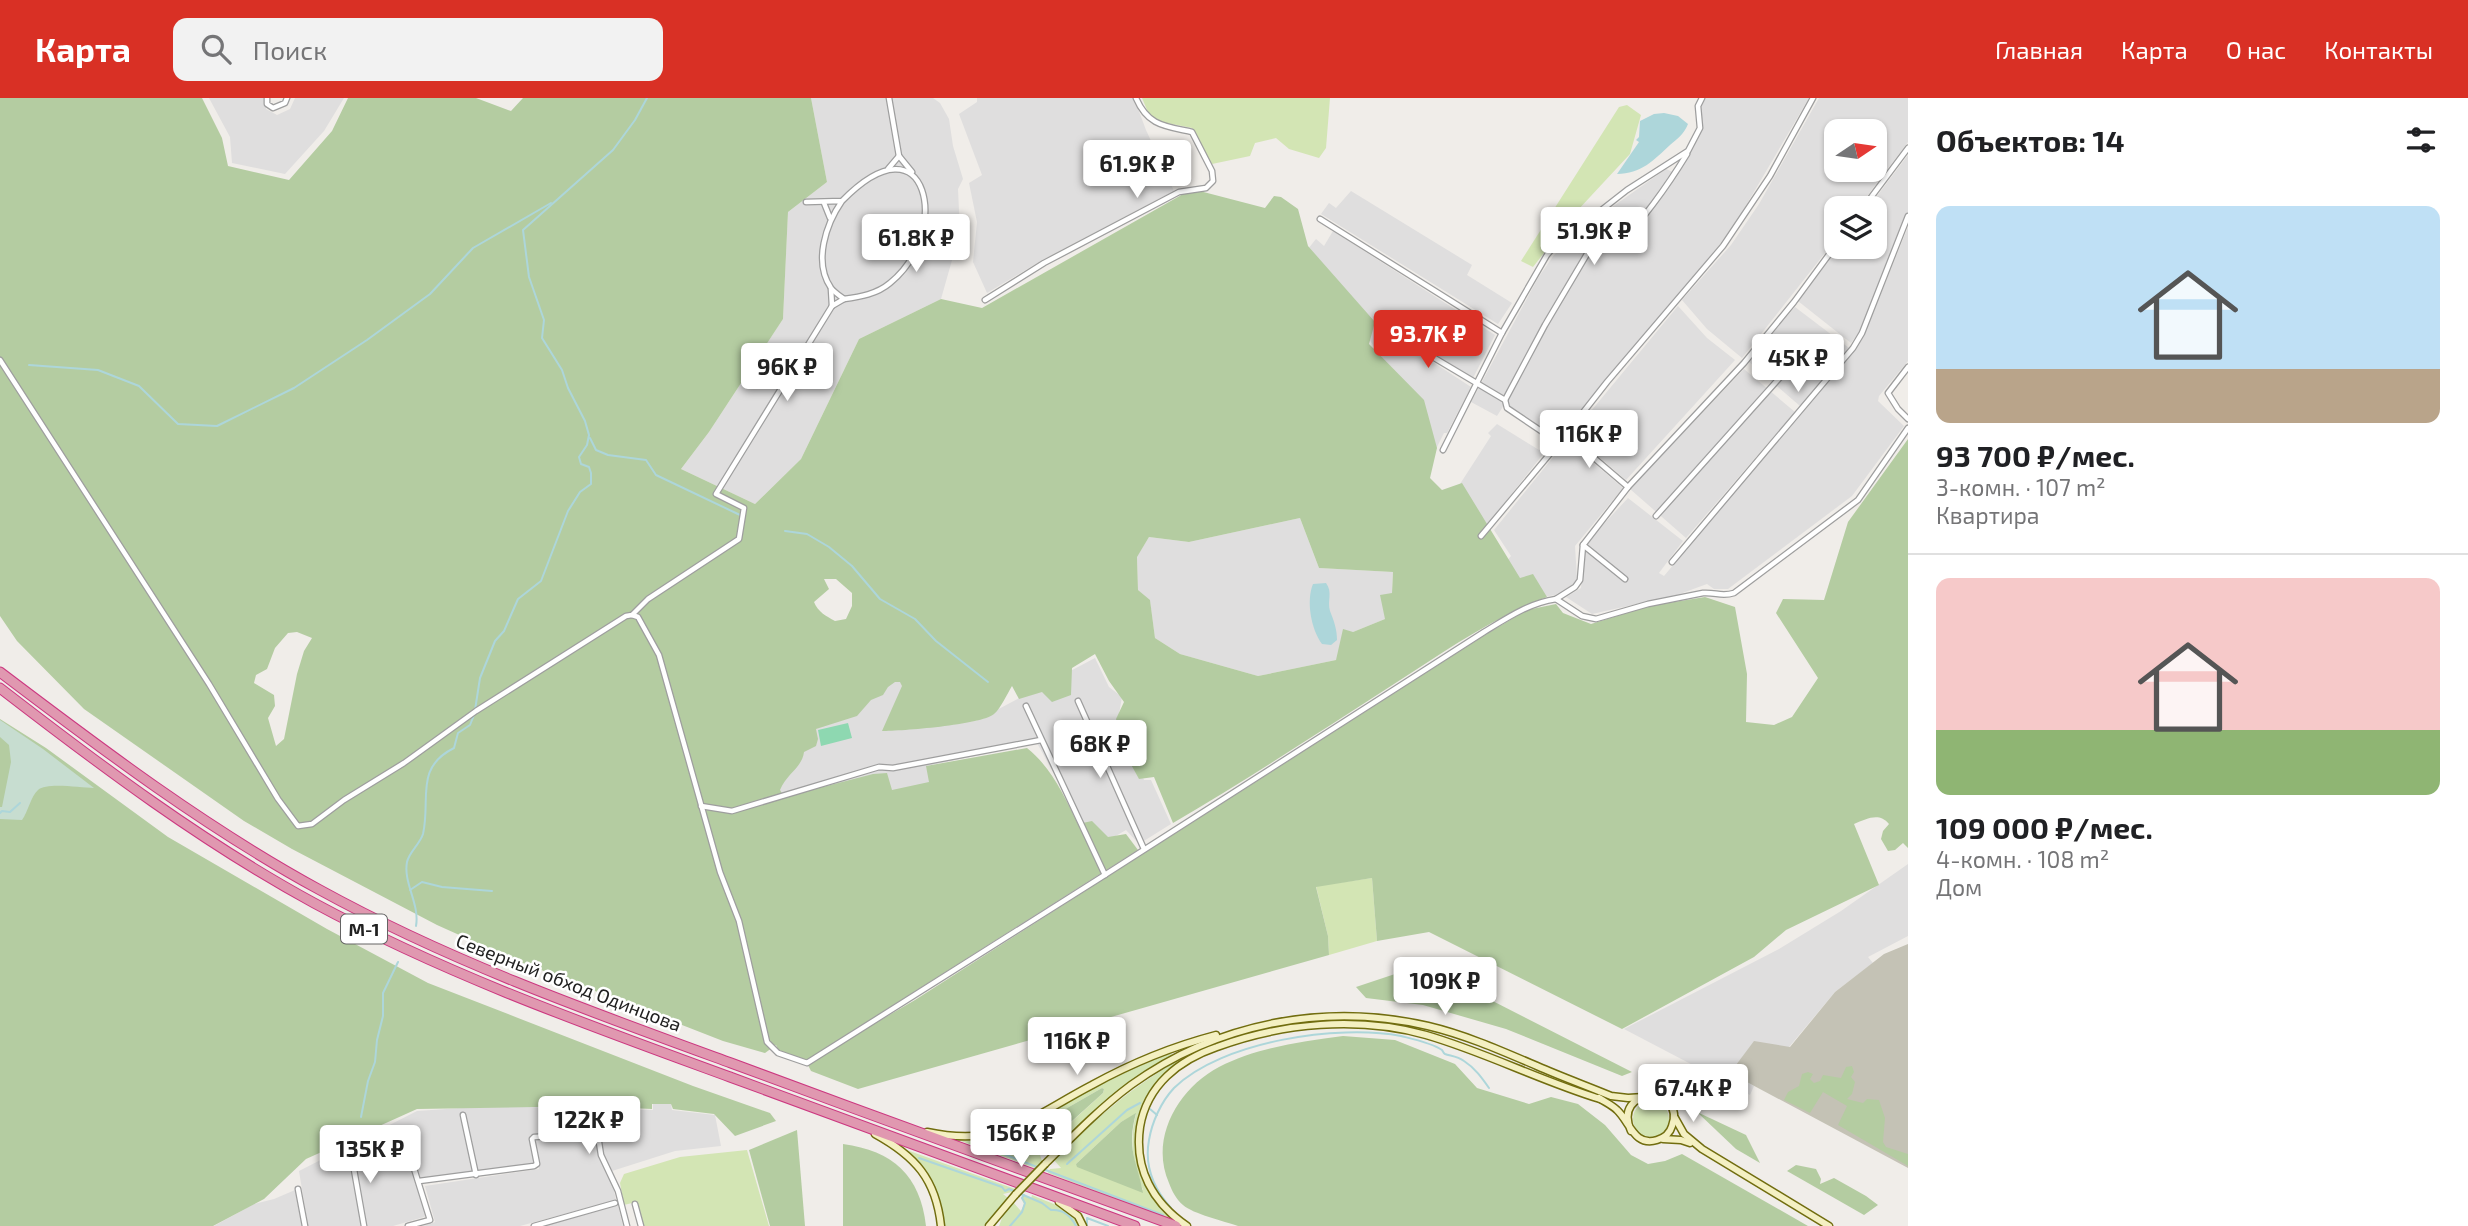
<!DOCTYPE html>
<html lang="ru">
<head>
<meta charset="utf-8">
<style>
	:root { --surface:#fff; --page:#f2f2f2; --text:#202124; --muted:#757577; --line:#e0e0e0; --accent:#d93025 }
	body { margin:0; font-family:"Exo 2",sans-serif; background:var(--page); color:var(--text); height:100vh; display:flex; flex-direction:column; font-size:26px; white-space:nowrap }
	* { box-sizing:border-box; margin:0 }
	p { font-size:23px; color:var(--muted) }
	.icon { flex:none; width:38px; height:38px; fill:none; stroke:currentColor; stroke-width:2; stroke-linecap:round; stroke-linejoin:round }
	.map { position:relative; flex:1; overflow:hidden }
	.side { display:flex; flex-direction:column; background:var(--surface); width:560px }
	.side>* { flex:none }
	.needle { width:46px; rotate:77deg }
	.buttons { position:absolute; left:1824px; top:21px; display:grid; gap:14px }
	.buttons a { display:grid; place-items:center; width:63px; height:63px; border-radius:14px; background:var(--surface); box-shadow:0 2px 5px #0004; font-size:35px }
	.price { position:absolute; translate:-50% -60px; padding:0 16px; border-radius:7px; background:#fff; color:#222; font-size:23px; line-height:46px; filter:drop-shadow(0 2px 4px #0008) }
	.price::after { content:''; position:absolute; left:50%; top:42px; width:21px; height:16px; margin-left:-10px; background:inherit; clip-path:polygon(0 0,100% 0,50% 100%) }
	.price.selected { background:var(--accent); color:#fff }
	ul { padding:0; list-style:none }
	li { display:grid; align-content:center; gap:14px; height:371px; padding:0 28px }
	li+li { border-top:2px solid var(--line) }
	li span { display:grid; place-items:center; height:217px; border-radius:14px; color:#555 }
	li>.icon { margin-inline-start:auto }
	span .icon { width:126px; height:126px; fill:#fffc; stroke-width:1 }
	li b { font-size:30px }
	h2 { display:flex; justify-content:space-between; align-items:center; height:84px; padding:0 28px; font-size:30px }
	header { display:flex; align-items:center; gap:42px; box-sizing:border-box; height:98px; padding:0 35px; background:var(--accent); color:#fff }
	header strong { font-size:33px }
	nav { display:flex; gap:38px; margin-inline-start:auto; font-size:24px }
	.search { width:490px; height:63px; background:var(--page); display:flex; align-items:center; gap:18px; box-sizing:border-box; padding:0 24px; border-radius:14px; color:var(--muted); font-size:26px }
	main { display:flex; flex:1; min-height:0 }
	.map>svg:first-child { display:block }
	.residential { fill:#dfdede; fill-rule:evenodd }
	.construction { fill:#c4c2b5 }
	.grass { fill:#d3e5b4; fill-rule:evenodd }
	.forest { fill:#b4cca1; fill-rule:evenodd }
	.wetland { fill:#c7ddd0 }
	.pitch { fill:#8ed8b1 }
	.water { fill:#add6da }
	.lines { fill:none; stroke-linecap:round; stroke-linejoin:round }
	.stream { stroke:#add6da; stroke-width:2 }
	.street-casing { stroke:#9e9e9e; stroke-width:7 }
	.secondary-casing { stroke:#716d0f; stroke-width:9 }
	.highway-casing { stroke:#cc3880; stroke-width:11 }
	.street { stroke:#fff; stroke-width:4.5 }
	.secondary { stroke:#f4f0c2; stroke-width:6 }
	.highway { stroke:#e098b0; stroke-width:9 }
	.secondary-bridge-casing { stroke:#716d0f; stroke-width:9; stroke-linecap:butt }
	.secondary-bridge { stroke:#f4f0c2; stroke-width:6 }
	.labels { text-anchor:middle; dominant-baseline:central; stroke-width:5; stroke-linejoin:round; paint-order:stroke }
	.shield { fill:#fff; stroke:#646464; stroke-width:2 }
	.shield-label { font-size:18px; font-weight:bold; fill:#212121 }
	.street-label { font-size:19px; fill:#212121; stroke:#fff }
</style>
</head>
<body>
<header>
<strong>Карта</strong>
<div class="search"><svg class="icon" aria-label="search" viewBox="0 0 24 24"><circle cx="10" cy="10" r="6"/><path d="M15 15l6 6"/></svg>Поиск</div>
<nav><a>Главная</a><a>Карта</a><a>О нас</a><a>Контакты</a></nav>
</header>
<main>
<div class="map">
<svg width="1908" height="1128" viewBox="0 0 1908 1128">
	<rect width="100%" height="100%" fill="#f0ede9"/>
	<g class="residential">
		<path d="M209,0H266V11L277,17L290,11L295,0H344L324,33L285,76L232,65L230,39Z"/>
		<path d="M811,0H933L940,5L949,21L953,48L963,81L958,91L960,134L941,201L859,241L801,361L755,406L681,371L709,334L783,221L788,114L827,84Z"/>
		<path d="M977,0H1134L1146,32L1174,93L1044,161L987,195L973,164L977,124L969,85L982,77L959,16L977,4Z"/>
		<path d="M1706,0H1809L1738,121L1720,146L1557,341L1504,307L1497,318L1471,304L1538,180L1554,157L1581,131L1666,71L1675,75L1703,26L1700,10Z"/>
		<path d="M1819,0H1908V44L1858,110H1836V141L1742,260L1707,231L1682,202L1731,147L1759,106ZM1836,33H1874V72H1836Z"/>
		<path d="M1908,57V114L1859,234L1851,245L1798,203L1839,149H1874V110H1868Z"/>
		<path d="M1351,93L1472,167L1467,177L1512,205L1498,226L1321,116L1329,105L1336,110Z"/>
		<path d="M1908,129V263L1879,298L1878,303L1904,328L1852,398L1728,491H1714L1707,486L1677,497L1592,516L1566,499L1581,490L1584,453L1587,444L1628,400L1683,443L1659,475L1664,478L1863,240Z"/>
		<path d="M1333,133L1495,237L1473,280L1386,226L1384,232L1471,289L1447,335H1444L1435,353L1387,267L1318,168L1308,151L1316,141L1324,148Z"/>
		<path d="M1678,208L1707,240L1735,262L1626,382L1572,336Z"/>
		<path d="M1795,209L1849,250L1800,308L1748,263Z"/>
		<path d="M1744,271L1795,314L1686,440L1630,391Z"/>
		<path d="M1497,326L1544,355L1487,427L1460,386L1491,338L1488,335Z"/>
		<path d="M1567,342L1623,390L1575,448L1577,481L1574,486L1555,497L1532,501L1505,465L1511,458L1494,432Z"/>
		<path d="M1300,420L1319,470L1393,474L1392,495L1385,521L1353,534L1336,562L1258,578L1180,556L1155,540L1150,503L1138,492L1137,458L1149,439L1189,444Z"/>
		<path d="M1095,560L1109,589L1122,599L1118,622L1144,682H1151L1171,726L1139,746L1126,732L1095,750L1037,645L927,668L930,685L891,694L784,702L776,694L815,628L898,580L933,626L976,623Z"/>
		<path d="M1908,766V838L1868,859L1873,865L1835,894L1789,949L1730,975L1754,988L1750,997L1624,931L1779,851L1841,813Z"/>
		<path d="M653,1006H671L672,1012L715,1017L721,1048L675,1053L612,1073L603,1056L601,1033L530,1037L534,1066L417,1082L427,1116L424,1119L393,1128H308L299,1073L417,1013L491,1008L653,1012Z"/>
		<path d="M593,1038L596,1040L600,1058L607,1077L612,1083L616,1102L520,1128H423L435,1124L425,1088L539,1071L535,1041Z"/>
		<path d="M295,1092L302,1128H214L254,1106L274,1101Z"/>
		<path d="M618,1107L623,1128H545Z"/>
	</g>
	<path class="construction" d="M1908,846V1070L1730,975L1754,943L1790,949L1835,894L1884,856Z"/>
	<g class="grass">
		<path d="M1142,0H1330L1326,50L1319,60L1289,51L1276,40L1255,45L1250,58L1212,66L1192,30L1162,24L1150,19Z"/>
		<path d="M1627,7L1641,17L1630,56L1577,113L1533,169L1521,163L1619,9Z"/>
		<path d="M1372,780L1377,843L1329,857L1328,838L1316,788Z"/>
		<path d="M1171,955L1172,957C1125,985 1087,1019 1049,1057L1042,1054L1040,1057L1042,1063L1035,1070L961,1043L986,1040L1009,1033L1120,976ZM1102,990L1104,991L1103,995L1055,1039L1047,1042L1036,1041L1023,1050L1005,1045V1041L1020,1037Z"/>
		<path d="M1177,963L1179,965L1173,969L1140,1021L1141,1072L1148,1091L1179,1125L1048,1075L1050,1071L1061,1070L1054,1062C1093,1023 1129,991 1177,963ZM1136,1016C1129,1043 1133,1066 1143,1092L1076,1066L1121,1024Z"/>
		<circle cx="1651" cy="1021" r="18"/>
		<path d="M904,1051L1015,1091L1012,1094L1003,1096L1008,1100L984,1128H944C942,1097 929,1070 904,1051Z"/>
		<path d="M747,1052L769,1128H638L632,1105L624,1107L620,1085L624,1076L680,1059Z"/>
		<path d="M1023,1097L1031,1101L1032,1097C1049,1105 1072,1110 1080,1128H999L1004,1115L1013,1104L1021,1113L1024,1106L1021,1100Z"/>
	</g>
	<g class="forest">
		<path d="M0,0H202L222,40L228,68L289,82L332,33L348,0H476L511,13L523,0H811L827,84L788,114L783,221L709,334L681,371L755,406L801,361L859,241L941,201L982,210L1192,91L1265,110L1274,98L1281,99L1298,111L1308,148L1375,224L1369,246L1424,302L1437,350L1430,380L1442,392L1462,385L1520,480L1533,476L1547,499C1491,520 1444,554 1394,586C1321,633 1248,681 1173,725L1154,679L1139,681L1128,661L1116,621L1124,604L1109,583L1095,556L1072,570L1071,597L1052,604L1042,594L1019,601L1012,588C1007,596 1001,610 994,616C981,627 901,633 882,633L902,588L900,584H895L888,589L883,597L871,602L857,618L816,631L818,641L816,648L804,654C802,670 787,675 780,692L784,699L873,676L887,675L892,692L929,684L926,668L1027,650C1052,670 1064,698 1078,726L1092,723L1108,739L1126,736L1138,752L895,906L819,958L915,902L1485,537L1527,512L1556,506L1563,515L1591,526L1649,508L1705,499L1735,509L1747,576L1746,624L1774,627L1792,619L1818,580L1776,515L1783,501L1824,502L1848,424L1908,341V750L1903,745L1895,752L1888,753L1881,741L1883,733L1889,726C1879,714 1867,721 1854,726L1879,787L1786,832L1754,859L1622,931L1429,834L1377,843L1372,780L1316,789L1328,838L1329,857L858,991L811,973L807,965L779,954L776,947L765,955L723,943L513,861L437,827L292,751L244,723L84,611L17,543L0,518ZM1300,420L1319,470L1393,474L1392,495L1380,497L1385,521L1353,534L1343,531L1336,562L1258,578L1180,556L1155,540L1150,502L1138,492L1137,459L1149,439L1189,444ZM824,481H836L852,495V508L846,521L835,523C826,518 818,514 814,504L829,491ZM297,534L312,540L304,553L297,576L284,641L276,648L268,620L275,608L274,597L254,585L256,577L267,571L275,550L288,535Z"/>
		<path d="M0,621L46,650L168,739L327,831L428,885L693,988L770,1015L776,1023L735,1038L714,1016L673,1011L671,1006H652V1011L589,1008L417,1011L306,1061L264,1101L213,1128H0Z"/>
		<path d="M1422,867L1632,974L1622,978L1506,931L1423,907L1366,900L1356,889Z"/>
		<path d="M1343,938L1395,942L1455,966L1477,990L1529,1006L1551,999L1578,1006L1605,1027L1631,1057L1648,1066L1665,1063L1682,1056L1808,1128H1238C1224,1123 1193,1116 1183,1107C1176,1101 1172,1093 1169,1085C1149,1040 1179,990 1219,969C1258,949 1300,944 1343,938Z"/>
		<path d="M1852,968L1854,974L1851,979L1855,984L1852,996L1847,1001L1863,1005L1867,1001L1879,1002L1885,1020L1883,1044L1886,1049L1908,1056V1068L1838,1027L1847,1008L1823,994L1810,1015L1784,1002L1788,994L1799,988L1802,976L1808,974L1813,976L1810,981L1814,985L1820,983L1823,977L1841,980L1846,969Z"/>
		<path d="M1102,990L1104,991L1103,995L1051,1042L1036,1041L1023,1050L1005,1045V1041L1020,1037Z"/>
		<path d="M1697,1014L1746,1037L1760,1065L1736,1051Z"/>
		<path d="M1136,1015C1126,1052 1137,1062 1143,1095L1077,1069L1076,1066L1121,1024Z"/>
		<path d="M797,1032L805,1128H770L749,1052Z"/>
		<path d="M843,1046C893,1053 920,1077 926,1128H843Z"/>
		<path d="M1796,1067L1816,1071L1821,1081L1820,1086L1834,1080L1866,1098L1878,1107L1864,1117L1787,1073Z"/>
	</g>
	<path class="wetland" d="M0,622L43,651L94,690C80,690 47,684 38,692C31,698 28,714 22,722L0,721V709H2L11,664L9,647L0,639Z"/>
	<path class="pitch" d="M848,625L852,640L821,648L818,632Z"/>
	<g class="water">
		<path d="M1664,15L1678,18L1688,26C1684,36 1678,40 1670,47C1654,62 1641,76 1617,76L1639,44L1636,42L1639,39L1640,23L1654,16Z"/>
		<path d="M1326,485C1333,494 1327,503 1330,513C1334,523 1337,531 1337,542L1331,547L1322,546C1311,531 1306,503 1313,486Z"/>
	</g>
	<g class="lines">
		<g class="stream">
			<path d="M29,267L98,272L139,288L178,326L217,328L294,290L367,242L430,196L473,150L551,105"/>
			<path d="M590,340L596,352L608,357L646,362L656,377L740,417"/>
			<path d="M785,433L807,436L829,449L852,468L880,501L915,521L936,543L988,584"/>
			<path d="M475,612L480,580L495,543L504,533L518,501L541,483L568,413L580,394L591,386V375L589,369L581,366L579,359L587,347L589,337L585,323L568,290L562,272L542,240L544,222L529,179L523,132L613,52L635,22L647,0"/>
			<path d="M0,715L2,713L10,714L20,705"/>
			<path d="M410,792L422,784L442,789L492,793"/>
			<path d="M416,828C420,806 403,785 407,764C409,754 420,746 423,736C431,701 414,670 454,650L458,635L470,627L474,617"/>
			<path d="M1150,1011L1157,1017"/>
			<path d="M361,1019L368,983L375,964L377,942L383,918V895L398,864"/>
			<path d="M989,1043L991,1051L1037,1069"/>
			<path d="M919,1060L1002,1089L1005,1093L1009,1091L1016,1094"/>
			<path d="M1067,1066L1127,1012L1140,1005"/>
			<path d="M1043,1071L1163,1117"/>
			<path d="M1021,1096L1042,1105L1051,1112C1063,1111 1071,1118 1076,1128"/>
			<path d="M1171,1110C1154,1091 1144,1069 1149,1042C1152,1024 1161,1004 1174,990C1222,943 1338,926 1401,938C1413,941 1432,945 1442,952C1443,953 1443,955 1445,956C1450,958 1457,958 1464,963C1475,970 1482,980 1489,990"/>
			<path d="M1010,1128L1022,1114L1025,1105L1022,1100L1024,1097"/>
			<path d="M1087,1128V1120L1108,1128"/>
		</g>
		<defs>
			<g id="street">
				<path d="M267,0V6L273,10L285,5L287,0"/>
				<path d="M889,0L899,58L912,74"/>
				<path d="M888,71L899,58"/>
				<path d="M806,104L842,103C929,14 952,135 890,185C877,196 860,199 844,201C840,198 834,194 831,190C813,164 826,126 842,103"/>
				<path d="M824,105L830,120"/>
				<path d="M1863,110L1908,50"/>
				<path d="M1320,121L1502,235"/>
				<path d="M1581,128L1596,144"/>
				<path d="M831,191L832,208"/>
				<path d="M985,202L1044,165L1179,94L1206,90L1213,83L1212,73L1192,34C1165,28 1148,28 1136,0"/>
				<path d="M1394,236L1505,302L1507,310L1559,345"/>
				<path d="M0,262L209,586L278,701L298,728L312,726L344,702L404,665L476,613L626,518L632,517L648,501L739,441L744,410L716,396L832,208L844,201"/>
				<path d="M1908,269L1888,295L1898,311L1908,321"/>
				<path d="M1505,302L1545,227L1590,151L1596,144C1602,145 1608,147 1613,145C1633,141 1676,74 1687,56"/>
				<path d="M1566,336L1628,389"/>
				<path d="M1443,352L1502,235L1547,157L1563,138L1581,128L1627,92L1688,53L1700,30L1698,8L1702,0"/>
				<path d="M1656,418L1801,256"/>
				<path d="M1481,438L1559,345L1607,284L1723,148L1770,78L1813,0"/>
				<path d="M1583,447L1625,481"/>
				<path d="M1672,464L1853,250L1862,235L1908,118"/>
				<path d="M1556,501L1575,489L1580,482L1583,447L1628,389L1744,265L1794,204L1836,147"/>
				<path d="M632,517L638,519L659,557L720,774L739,823L767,944L778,955L807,965L1100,780L1484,534C1507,520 1529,505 1556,501L1582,518L1596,521L1648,506L1703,495C1716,494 1721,499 1734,495L1858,402L1908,330"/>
				<path d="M1078,603L1144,751"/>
				<path d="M1026,608L1105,777"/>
				<path d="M701,708L732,713L879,669L893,670L1041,642"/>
				<path d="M463,1017L476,1077"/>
				<path d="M402,1032L430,1122L408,1128"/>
				<path d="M350,1049L364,1128"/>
				<path d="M419,1083L534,1068L537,1066L532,1041L534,1039L595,1036L598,1038L601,1057L618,1093L627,1128"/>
				<path d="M298,1091L305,1128"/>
				<path d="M635,1106L641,1128"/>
				<path d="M534,1128L615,1105"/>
			</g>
			<g id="secondary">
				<path d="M1599,1000C1605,1004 1612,1007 1617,1012C1630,1024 1634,1049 1657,1042C1664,1040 1670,1035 1672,1028C1687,988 1611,988 1631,1033"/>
				<path d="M1675,1020L1684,1036L1702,1051L1829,1128"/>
				<path d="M927,1034C1002,1050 1029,1020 1092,987C1130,966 1174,948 1216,937"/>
				<path d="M875,1036C915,1058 936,1081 941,1128"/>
				<path d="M1663,1041L1681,1042L1690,1045"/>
				<path d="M1045,1066C1073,1038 1100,1010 1131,987C1217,925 1325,904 1428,928C1466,937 1502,953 1537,968C1562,979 1587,988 1611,998L1628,1000L1644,999"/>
				<path d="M1059,1104L1078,1118L1083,1128"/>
				<path d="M989,1128L1016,1096"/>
				<path d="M1187,1128C1153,1105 1134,1071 1140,1029C1147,987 1179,962 1217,949C1282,925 1358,918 1426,937C1485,954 1541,983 1600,1001"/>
			</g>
			<g id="highway">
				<path d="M0,574C103,652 206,730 320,792C451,864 591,914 731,965C879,1020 1027,1074 1176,1128"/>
				<path d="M0,590C101,668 202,744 314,805C447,877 588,927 730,979C865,1029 1000,1079 1135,1128"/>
			</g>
		</defs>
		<use href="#street" class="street-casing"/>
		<use href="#secondary" class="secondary-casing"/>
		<use href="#highway" class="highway-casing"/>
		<use href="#street" class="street"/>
		<use href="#secondary" class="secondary"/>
		<use href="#highway" class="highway"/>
		<defs>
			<path id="secondary-bridge" d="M1016,1096L1045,1066"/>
		</defs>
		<use href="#secondary-bridge" class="secondary-bridge-casing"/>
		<use href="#secondary-bridge" class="secondary-bridge"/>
	</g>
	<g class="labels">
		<rect class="shield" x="341" y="816.5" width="46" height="29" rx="5"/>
		<g class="shield-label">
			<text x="364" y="831">М-1</text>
		</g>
		<g class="street-label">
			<text transform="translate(569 884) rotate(21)">Северный обход Одинцова</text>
		</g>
	</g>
</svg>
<div class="buttons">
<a><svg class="needle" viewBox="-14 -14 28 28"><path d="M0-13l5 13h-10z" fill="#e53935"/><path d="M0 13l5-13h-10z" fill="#757577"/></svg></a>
<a><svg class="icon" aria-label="layers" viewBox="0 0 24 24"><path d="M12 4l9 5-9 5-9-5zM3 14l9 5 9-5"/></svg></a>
</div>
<b class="price" style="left:1137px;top:102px">61.9K ₽</b>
<b class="price" style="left:1594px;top:169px">51.9K ₽</b>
<b class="price" style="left:916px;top:176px">61.8K ₽</b>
<b class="price selected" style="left:1428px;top:272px">93.7K ₽</b>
<b class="price" style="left:1798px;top:296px">45K ₽</b>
<b class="price" style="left:787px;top:305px">96K ₽</b>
<b class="price" style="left:1589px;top:372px">116K ₽</b>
<b class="price" style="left:1100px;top:682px">68K ₽</b>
<b class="price" style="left:1445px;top:919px">109K ₽</b>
<b class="price" style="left:1077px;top:979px">116K ₽</b>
<b class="price" style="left:1693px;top:1026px">67.4K ₽</b>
<b class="price" style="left:589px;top:1058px">122K ₽</b>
<b class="price" style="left:1021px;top:1071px">156K ₽</b>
<b class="price" style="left:370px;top:1087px">135K ₽</b>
</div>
<section class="side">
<h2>Объектов: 14<svg class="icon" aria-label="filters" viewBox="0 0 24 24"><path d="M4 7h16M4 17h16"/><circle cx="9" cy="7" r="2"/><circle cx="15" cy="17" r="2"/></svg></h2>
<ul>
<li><span style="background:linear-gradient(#bfe0f5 75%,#b9a48a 0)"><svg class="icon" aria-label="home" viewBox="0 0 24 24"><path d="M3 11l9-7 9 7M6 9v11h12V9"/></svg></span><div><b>93 700 ₽/мес.</b><p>3-комн. · 107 m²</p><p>Квартира</p></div></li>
<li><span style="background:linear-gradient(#f6c9c9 70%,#8fb573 0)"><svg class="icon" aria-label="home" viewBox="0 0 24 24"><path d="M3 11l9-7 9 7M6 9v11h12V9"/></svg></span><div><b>109 000 ₽/мес.</b><p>4-комн. · 108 m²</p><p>Дом</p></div></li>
</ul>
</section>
</main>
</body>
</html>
